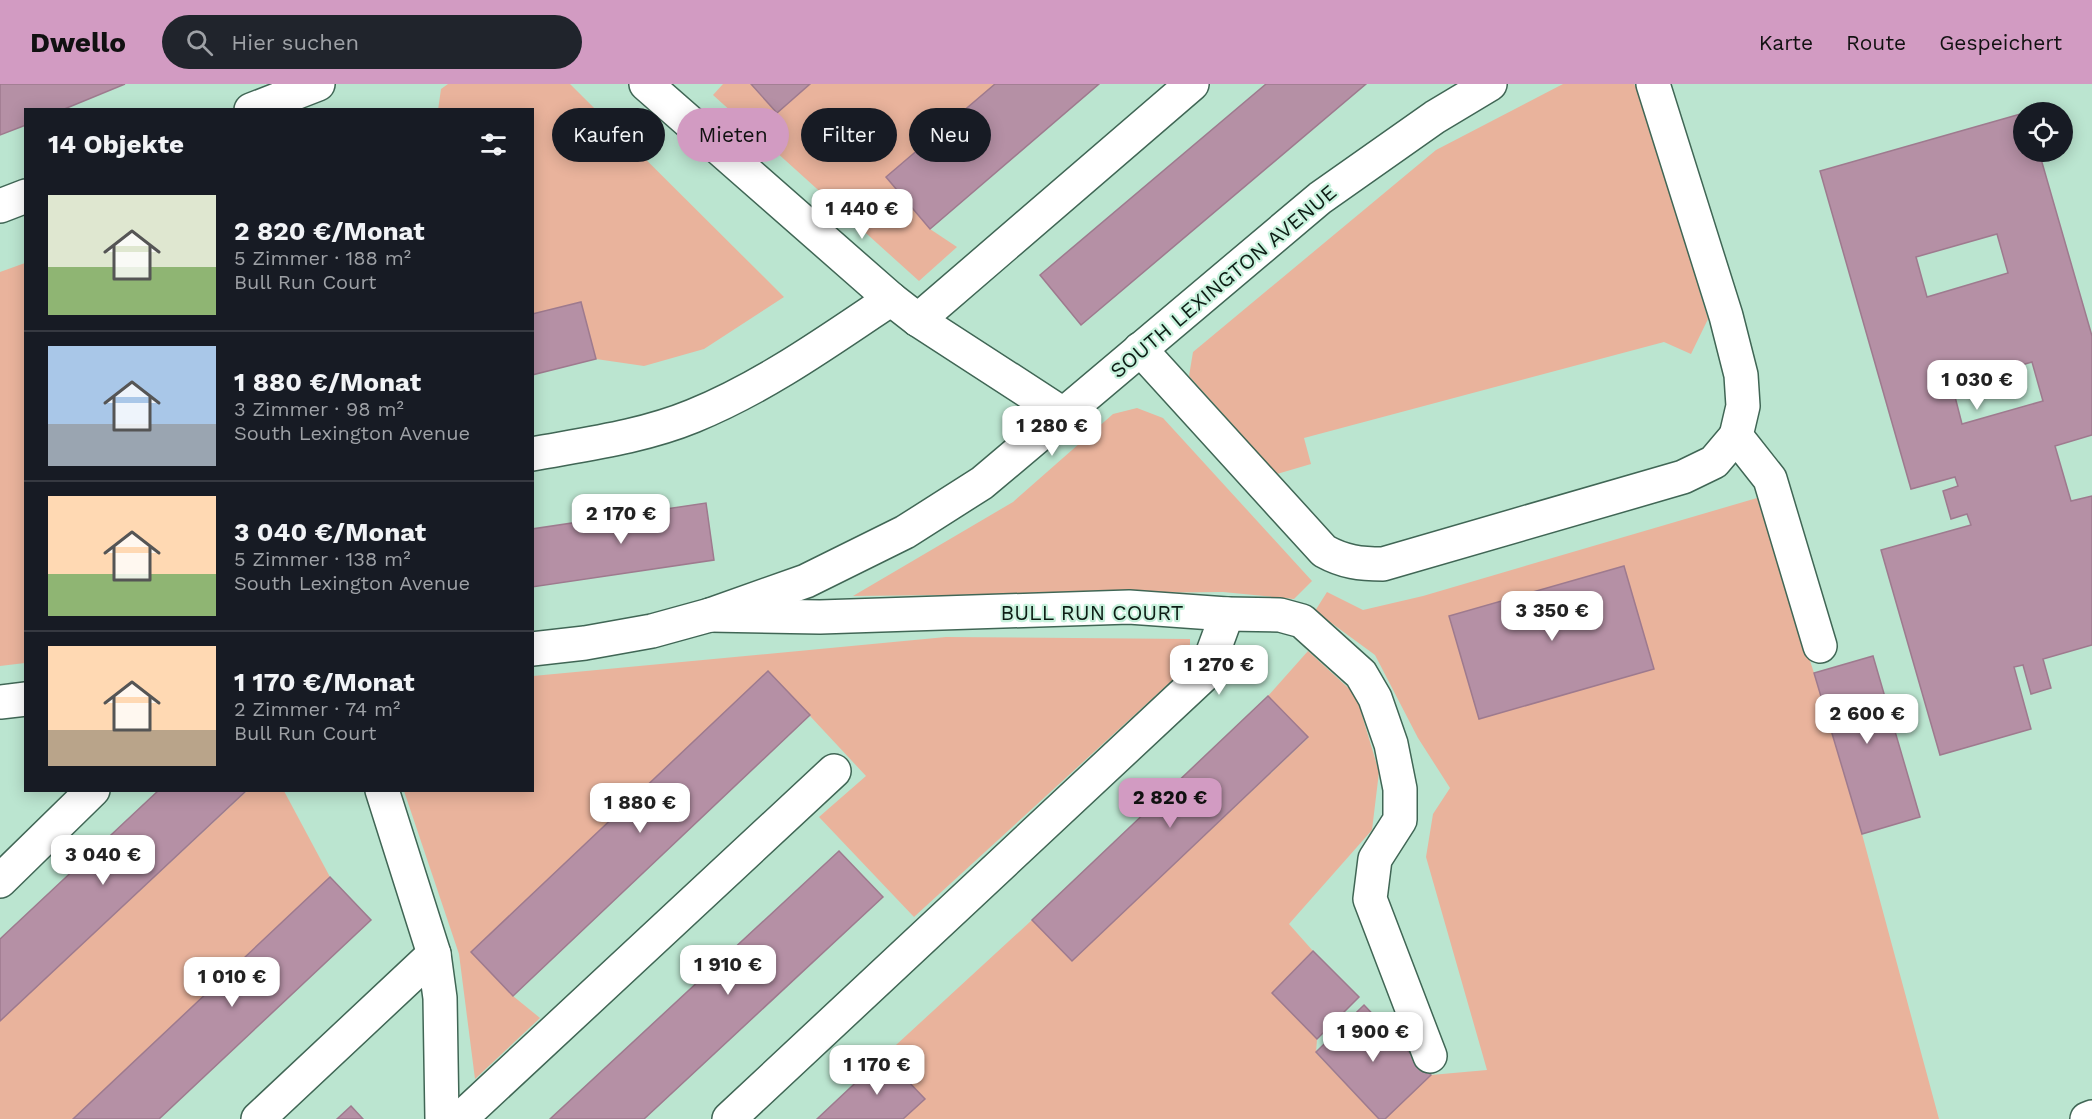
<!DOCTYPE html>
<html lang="de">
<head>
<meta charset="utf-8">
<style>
	:root { --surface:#171b24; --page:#20242c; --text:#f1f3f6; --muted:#9ea1a6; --line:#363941; --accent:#d29bc2 }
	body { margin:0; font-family:"Work Sans",sans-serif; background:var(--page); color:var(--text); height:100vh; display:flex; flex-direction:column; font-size:22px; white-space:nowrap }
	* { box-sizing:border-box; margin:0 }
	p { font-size:20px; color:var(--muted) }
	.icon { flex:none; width:33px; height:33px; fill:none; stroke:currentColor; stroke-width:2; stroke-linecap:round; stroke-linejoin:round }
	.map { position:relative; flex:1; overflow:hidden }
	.side { position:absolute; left:24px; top:24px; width:510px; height:684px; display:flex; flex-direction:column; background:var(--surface); border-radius:0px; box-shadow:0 3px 15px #0003 }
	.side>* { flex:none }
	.banner { position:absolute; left:552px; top:24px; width:570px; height:54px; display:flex; gap:12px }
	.controls { position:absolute; left:2013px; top:18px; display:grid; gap:12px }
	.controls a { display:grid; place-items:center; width:60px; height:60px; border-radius:50%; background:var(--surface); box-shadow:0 3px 15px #0003; font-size:30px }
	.price { position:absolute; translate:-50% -51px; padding:0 14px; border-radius:12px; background:#fff; color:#222; font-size:20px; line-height:39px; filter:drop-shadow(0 2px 3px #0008) }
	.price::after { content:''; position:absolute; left:50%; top:36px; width:18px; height:14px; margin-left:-9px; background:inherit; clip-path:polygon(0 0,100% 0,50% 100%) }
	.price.on { background:var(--accent); color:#111 }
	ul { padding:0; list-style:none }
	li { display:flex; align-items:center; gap:18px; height:150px; padding:0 24px }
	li+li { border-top:2px solid var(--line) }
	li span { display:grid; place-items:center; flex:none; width:168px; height:120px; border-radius:0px; color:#555 }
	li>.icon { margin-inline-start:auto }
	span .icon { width:72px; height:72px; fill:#fffc; stroke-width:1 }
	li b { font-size:26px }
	h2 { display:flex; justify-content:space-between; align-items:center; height:72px; padding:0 24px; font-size:26px }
	.tag { padding:0 21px; border-radius:27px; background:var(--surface); box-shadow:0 3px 15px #0003; font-size:21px; line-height:54px }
	.tag.on { background:var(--accent); color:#111 }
	header { display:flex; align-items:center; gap:36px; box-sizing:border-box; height:84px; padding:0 30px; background:var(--accent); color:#111 }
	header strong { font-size:28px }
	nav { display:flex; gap:33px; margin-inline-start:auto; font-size:21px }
	.search { width:420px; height:54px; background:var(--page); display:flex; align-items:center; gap:15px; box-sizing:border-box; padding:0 21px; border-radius:33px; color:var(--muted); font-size:22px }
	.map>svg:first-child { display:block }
	.green { fill:#e9b39c }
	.building { fill:#b590a5; stroke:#9e7a8e; stroke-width:1.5; fill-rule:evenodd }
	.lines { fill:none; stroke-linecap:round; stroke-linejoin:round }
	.minor-casing { stroke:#406655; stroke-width:36 }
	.minor { stroke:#fff; stroke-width:33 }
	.labels { text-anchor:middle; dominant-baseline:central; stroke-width:4.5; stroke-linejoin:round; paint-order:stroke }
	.street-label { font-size:21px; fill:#0d1d15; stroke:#c8f2dd }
</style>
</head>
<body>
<header>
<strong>Dwello</strong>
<div class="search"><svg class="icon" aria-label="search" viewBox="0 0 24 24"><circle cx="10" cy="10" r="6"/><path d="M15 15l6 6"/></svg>Hier suchen</div>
<nav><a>Karte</a><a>Route</a><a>Gespeichert</a></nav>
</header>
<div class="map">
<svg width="2092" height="1035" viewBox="0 0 2092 1035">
	<rect width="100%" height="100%" fill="#bbe5d0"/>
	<g class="green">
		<path d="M448,0H570L784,213L704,265L644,282L596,275L581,218L533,230L532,26H438L441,5Z"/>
		<path d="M723,0H751L777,29L810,0H995L930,145L957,163L919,197L713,11Z"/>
		<path d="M1563,0H1634L1640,9L1708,235L1691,270L1664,258L1304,354L1311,380L1277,390L1189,292L1193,268L1436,66Z"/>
		<path d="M25,179V579L0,582V188Z"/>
		<path d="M1137,324L1163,334L1312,497L1294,515L1223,508L853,512L1013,418L1113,330Z"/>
		<path d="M1757,414L1814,589L1862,750L1939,1035H1385L1431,991L1487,986L1426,773L1433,730L1450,704L1418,654L1375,571L1315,527L1327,508L1363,526L1423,512Z"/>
		<path d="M946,553L1190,555V580L914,833L819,733L866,692L768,587L472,868L513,912L540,934L475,995L459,870L404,707L532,706L533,592Z"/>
		<path d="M1308,567L1356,611L1379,688L1372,746L1289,840L1313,867L1272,909L1317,955L1316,969L1379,1035H903L924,1015L884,972L1032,836L1072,877L1308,654L1268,612Z"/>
		<path d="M247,707H284L330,793L73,1035H0V937Z"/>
	</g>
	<g class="building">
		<path d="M0,0H125L62,26H26V41L0,51Z"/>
		<path d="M751,0H810L777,29Z"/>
		<path d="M995,0H1099L930,145L886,93Z"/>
		<path d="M1266,0H1366L1081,241L1040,191Z"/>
		<path d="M2024,29V68H2039L2092,252V351L2055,362L2071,417L2092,412V561L2043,575L2051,604L2031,610L2023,581L2014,583L2031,645L1940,671L1881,466L1971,441L1967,430L1951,435L1943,407L1958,402L1955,393L1911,405L1820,87ZM1997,150L2008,189L1927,213L1916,173ZM2032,278L2043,317L1962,340L1952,301Z"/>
		<path d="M581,218L596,275L532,291V230Z"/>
		<path d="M706,419L714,476L532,503V445Z"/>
		<path d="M1624,482L1654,585L1479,635L1449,532Z"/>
		<path d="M1873,572L1920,733L1862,750L1814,589Z"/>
		<path d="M768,587L810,631L513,912L471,868Z"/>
		<path d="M1268,612L1308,653L1072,877L1032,836Z"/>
		<path d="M159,706H247L0,937V855Z"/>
		<path d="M839,767L883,813L644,1035H550Z"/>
		<path d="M330,793L371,836L159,1035H73Z"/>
		<path d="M1313,867L1359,913L1317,955L1272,909Z"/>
		<path d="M1364,921L1431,991L1385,1035H1379L1316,968Z"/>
		<path d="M884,972L925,1015L903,1035H817Z"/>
		<path d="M351,1022L363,1035H337Z"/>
	</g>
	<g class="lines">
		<defs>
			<g id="minor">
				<path d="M646,0L891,215L918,236L1063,330"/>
				<path d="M1653,0L1726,232L1741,291L1743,322L1736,352L1770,395L1820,562"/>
				<path d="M251,26L318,0"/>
				<path d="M0,122L26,112"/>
				<path d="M918,236L1192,0"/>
				<path d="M1140,265L1324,467C1344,478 1360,480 1383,480L1683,393L1714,378L1736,352"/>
				<path d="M532,370C586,360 642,353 693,332C764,303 827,258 891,215"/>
				<path d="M1227,530L1280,531L1302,537L1361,590L1375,614L1391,660L1400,705V736L1375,775L1370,815L1430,972"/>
				<path d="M710,531L820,533L1129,523L1227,530L1205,590L729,1035"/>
				<path d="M532,565L585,559L652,547L710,531L806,497L905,448L982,399L1320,114L1435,33L1490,0"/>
				<path d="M0,618L26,615"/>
				<path d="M382,706L434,870L440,914L442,1035"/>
				<path d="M0,797L93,706"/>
				<path d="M258,1035L434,870"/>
				<path d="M460,1035L834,687"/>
				<path d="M2087,1035L2092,1033"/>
			</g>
		</defs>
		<use href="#minor" class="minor-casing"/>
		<use href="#minor" class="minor"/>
	</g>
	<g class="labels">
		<g class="street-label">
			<text transform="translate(1223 197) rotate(-40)">SOUTH LEXINGTON AVENUE</text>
			<text x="1092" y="528">BULL RUN COURT</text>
		</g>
	</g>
</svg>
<div class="controls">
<a><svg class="icon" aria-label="locate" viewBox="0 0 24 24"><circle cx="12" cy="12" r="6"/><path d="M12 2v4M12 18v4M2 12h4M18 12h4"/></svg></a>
</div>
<b class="price" style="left:862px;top:156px">1 440 €</b>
<b class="price" style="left:1977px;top:327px">1 030 €</b>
<b class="price" style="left:1052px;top:373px">1 280 €</b>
<b class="price" style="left:621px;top:461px">2 170 €</b>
<b class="price" style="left:1552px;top:558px">3 350 €</b>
<b class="price" style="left:1219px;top:612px">1 270 €</b>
<b class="price" style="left:1867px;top:661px">2 600 €</b>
<b class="price on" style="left:1170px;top:745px">2 820 €</b>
<b class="price" style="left:640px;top:750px">1 880 €</b>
<b class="price" style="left:103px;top:802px">3 040 €</b>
<b class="price" style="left:728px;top:912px">1 910 €</b>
<b class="price" style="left:232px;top:924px">1 010 €</b>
<b class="price" style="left:1373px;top:979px">1 900 €</b>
<b class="price" style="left:877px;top:1012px">1 170 €</b>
<div class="banner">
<a class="tag">Kaufen</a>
<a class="tag on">Mieten</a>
<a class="tag">Filter</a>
<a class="tag">Neu</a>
</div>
<section class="side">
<h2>14 Objekte<svg class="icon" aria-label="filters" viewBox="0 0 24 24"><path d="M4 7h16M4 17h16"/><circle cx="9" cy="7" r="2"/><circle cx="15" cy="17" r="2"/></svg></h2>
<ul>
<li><span style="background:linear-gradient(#dfe7d0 60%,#8fb573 0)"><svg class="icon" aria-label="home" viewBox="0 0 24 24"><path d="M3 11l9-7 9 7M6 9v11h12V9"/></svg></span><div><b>2 820 €/Monat</b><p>5 Zimmer · 188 m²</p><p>Bull Run Court</p></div></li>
<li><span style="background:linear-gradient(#a9c7e8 65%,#9aa5b1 0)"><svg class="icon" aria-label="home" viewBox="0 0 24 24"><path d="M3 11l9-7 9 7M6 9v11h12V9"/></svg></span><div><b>1 880 €/Monat</b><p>3 Zimmer · 98 m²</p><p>South Lexington Avenue</p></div></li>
<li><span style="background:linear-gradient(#ffd9b3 65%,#8fb573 0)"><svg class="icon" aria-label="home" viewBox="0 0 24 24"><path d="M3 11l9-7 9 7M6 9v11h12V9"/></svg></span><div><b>3 040 €/Monat</b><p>5 Zimmer · 138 m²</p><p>South Lexington Avenue</p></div></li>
<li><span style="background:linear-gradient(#ffd9b3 70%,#b9a48a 0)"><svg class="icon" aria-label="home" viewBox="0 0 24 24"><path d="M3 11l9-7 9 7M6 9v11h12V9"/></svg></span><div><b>1 170 €/Monat</b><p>2 Zimmer · 74 m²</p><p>Bull Run Court</p></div></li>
</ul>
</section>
</div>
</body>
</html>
